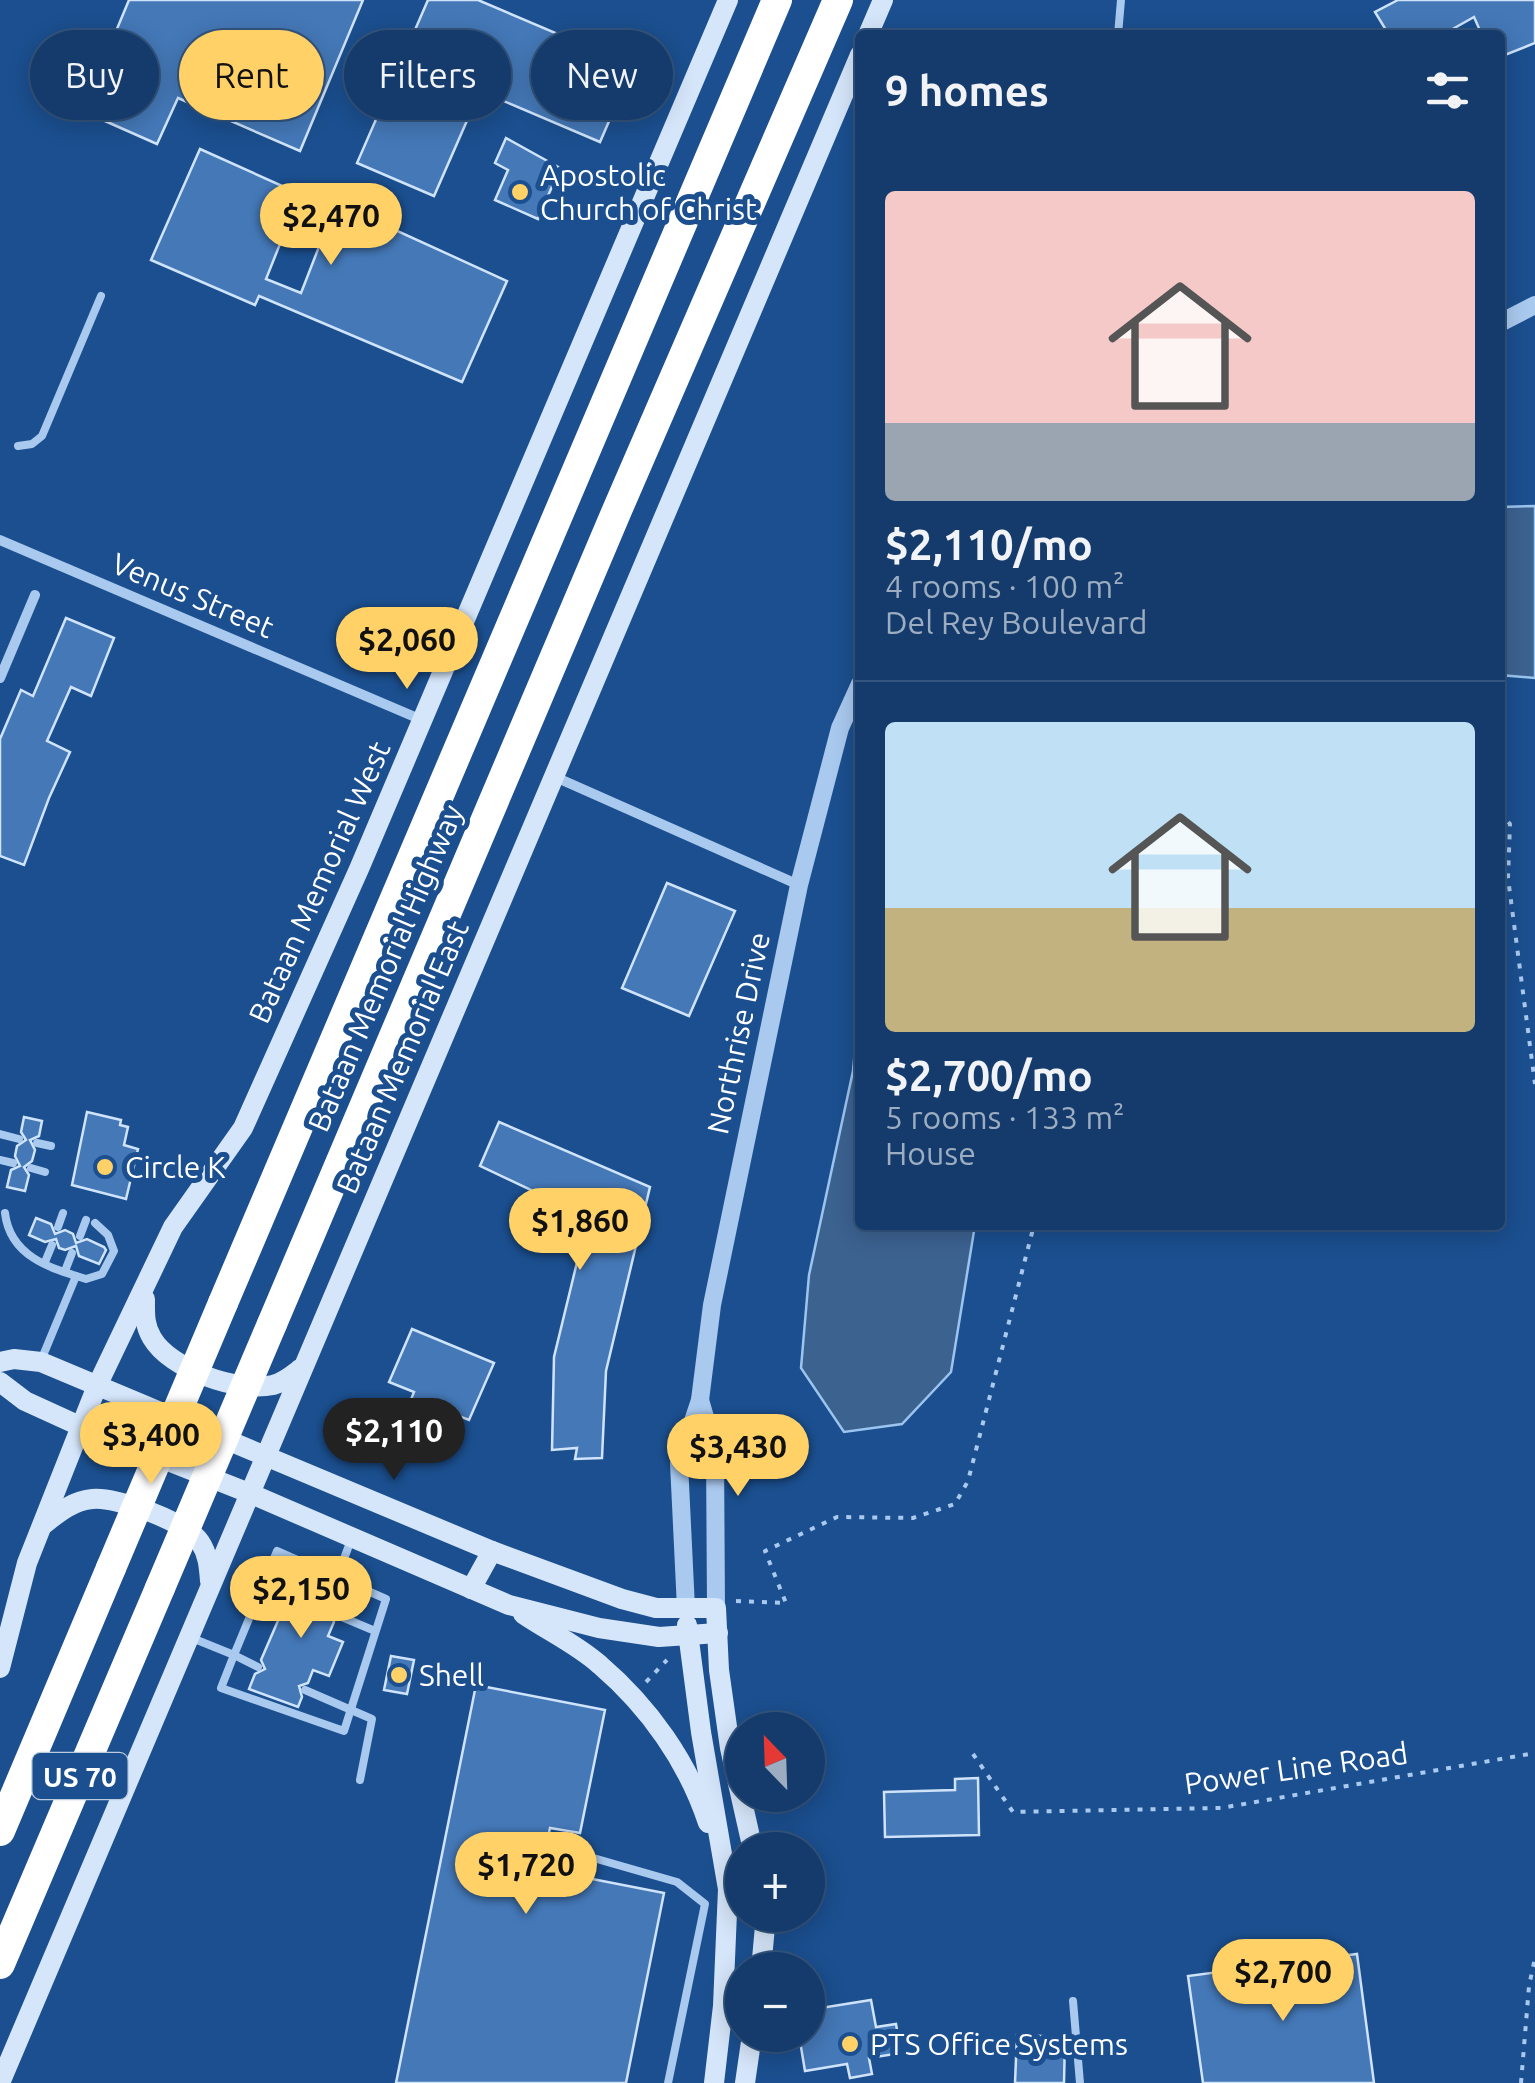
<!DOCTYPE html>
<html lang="en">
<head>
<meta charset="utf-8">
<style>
	:root { --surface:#143b6b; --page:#214673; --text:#f1f3f6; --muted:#9dadc1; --line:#33557e; --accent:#ffd166 }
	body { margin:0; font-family:Ubuntu,sans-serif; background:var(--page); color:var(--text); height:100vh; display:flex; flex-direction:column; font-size:38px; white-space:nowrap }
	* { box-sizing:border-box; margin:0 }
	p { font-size:32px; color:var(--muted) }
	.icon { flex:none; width:55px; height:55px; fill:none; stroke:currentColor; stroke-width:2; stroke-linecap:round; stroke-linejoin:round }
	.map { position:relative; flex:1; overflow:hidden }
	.side { position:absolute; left:855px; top:30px; width:650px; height:1200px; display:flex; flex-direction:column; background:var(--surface); border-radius:10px; box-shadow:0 5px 25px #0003,0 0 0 2px var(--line) }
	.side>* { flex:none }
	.guide { position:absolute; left:30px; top:30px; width:675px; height:90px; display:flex; gap:20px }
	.needle { width:65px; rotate:337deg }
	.tools { position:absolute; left:725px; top:1712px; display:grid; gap:20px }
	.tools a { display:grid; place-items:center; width:100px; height:100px; border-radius:50%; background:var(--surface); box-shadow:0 5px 25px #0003,0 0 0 2px var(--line); font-size:50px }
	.price { position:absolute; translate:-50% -85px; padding:0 22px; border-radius:35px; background:var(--accent); color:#111; font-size:32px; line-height:65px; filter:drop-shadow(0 2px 5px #0008) }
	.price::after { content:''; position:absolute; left:50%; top:60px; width:30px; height:22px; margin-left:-15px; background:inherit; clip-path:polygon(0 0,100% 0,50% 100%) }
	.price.current { background:#222; color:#fff }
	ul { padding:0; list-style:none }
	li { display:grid; align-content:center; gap:20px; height:530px; padding:0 30px }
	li+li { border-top:2px solid var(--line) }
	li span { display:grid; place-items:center; height:310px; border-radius:10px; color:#555 }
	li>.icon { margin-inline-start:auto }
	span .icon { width:180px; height:180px; fill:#fffc; stroke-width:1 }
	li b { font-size:42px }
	h2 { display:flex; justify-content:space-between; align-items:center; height:120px; padding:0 30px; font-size:42px }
	.chip { padding:0 35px; border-radius:45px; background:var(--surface); box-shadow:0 5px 25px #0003,0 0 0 2px var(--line); font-size:35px; line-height:90px }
	.chip.current { background:var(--accent); color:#111 }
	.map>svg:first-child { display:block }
	.water { fill:#3c6290; stroke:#9cc4f0; stroke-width:2.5 }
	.building { fill:#4478b7; stroke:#cfe3fa; stroke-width:2.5 }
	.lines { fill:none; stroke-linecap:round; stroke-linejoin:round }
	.path { stroke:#a9c9ee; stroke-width:4; stroke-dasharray:5 8; stroke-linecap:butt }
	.service { stroke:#a9c9ee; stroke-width:8 }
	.minor { stroke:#a9c9ee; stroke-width:10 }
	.tertiary { stroke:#a9c9ee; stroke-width:18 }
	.secondary { stroke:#d6e6fa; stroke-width:20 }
	.motorway { stroke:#fff; stroke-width:30 }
	.motorway-bridge { stroke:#fff; stroke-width:30 }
	.poi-dot { fill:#ffd166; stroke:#1b4f8f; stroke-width:4 }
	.labels { text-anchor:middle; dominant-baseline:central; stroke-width:10; stroke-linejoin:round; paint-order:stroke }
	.shield { fill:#1b4f8f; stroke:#bbcadd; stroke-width:2.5 }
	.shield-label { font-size:28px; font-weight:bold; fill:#fff }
	.poi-label { font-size:30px; fill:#fff; stroke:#1b4f8f; text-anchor:start }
	.street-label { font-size:30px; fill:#fff; stroke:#1b4f8f }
</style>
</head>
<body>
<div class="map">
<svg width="1535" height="2083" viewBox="0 0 1535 2083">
	<rect width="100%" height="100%" fill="#1b4f8f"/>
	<g class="water">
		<path d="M1535,506V678L1500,675V507Z"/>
		<path d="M860,997V1225H975L951,1372L902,1424L844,1432L801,1368L809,1275L853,1071Z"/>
	</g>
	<g class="building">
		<path d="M129,0H363L300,151L178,98L157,144L62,102L74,75L94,84Z"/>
		<path d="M428,0H478L633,66L600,142L480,91L434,196L357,163Z"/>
		<path d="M1398,0H1535V43L1500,57V35H1482L1474,17L1442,35H1389L1375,12Z"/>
		<path d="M506,138L560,168L538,219L495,200L508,170L495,163Z"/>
		<path d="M200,149L300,194L266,279L301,293L336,203L507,281L462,382L259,296L255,305L151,260Z"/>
		<path d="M66,618L114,638L91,696L71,687L47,741L70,752L49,798L24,865L0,856V739L21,690L33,696Z"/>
		<path d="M667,883L735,911L689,1016L622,988Z"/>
		<path d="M87,1112L121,1120L120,1125L128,1127L124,1145L138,1149L126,1199L72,1185Z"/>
		<path d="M24,1117L42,1121L39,1136L30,1140L35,1150L32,1161L24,1167L29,1175L25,1191L7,1187L11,1170L20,1166L15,1156L17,1146L26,1140L21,1132Z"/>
		<path d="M499,1122L650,1187L606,1371L602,1458L575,1459L577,1448L552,1450L554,1357L588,1217L480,1166Z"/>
		<path d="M36,1218L51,1224L55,1234L65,1230L73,1234L76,1243L87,1239L104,1247L106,1250L99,1264L79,1256L76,1246L65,1250L59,1248L56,1239L45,1242L29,1235Z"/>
		<path d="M412,1329L494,1363L469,1420L451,1413L449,1418L410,1402L414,1392L389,1382Z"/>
		<path d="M299,1571L347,1591L340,1608L331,1611L334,1622L328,1636L343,1642L329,1676L313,1670L308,1683L299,1686L302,1697L298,1707L249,1689L255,1674L265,1669L261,1660L287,1600L296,1595L292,1586Z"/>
		<path d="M391,1656L414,1660L407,1694L384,1690Z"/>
		<path d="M476,1685L605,1710L580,1833L550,1828L541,1869L664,1893L626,2083H396Z"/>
		<path d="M978,1778L979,1835L885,1837L884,1792L955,1790V1779Z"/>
		<path d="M1357,1954L1374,2083H1203L1188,1976Z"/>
		<path d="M871,2000L876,2027L896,2024L901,2053L869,2058L872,2074L850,2078L847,2064L805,2071L799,2035H808V2010Z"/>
		<path d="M1017,2035L1065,2037L1064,2083H1015Z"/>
	</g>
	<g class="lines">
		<g class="path">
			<path d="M1500,812L1510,824L1508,878L1535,1084"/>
			<path d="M736,1601L786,1603L765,1551L837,1517L913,1518L955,1504L968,1481L1034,1225"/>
			<path d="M646,1682L667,1660"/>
			<path d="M973,1754L1013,1812L1221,1808L1535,1753"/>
			<path d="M1521,2083L1529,1986L1535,1958"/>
		</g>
		<g class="service">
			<path d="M1118,35L1121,0"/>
			<path d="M18,446L32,444L42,436L101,296"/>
			<path d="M0,1134L19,1139"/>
			<path d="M37,1143L51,1146"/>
			<path d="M0,1160L13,1163"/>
			<path d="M31,1168L45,1172"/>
			<path d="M5,1213C10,1256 49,1268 86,1279L102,1274L114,1251L108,1235L95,1223"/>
			<path d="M58,1227L63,1213"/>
			<path d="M80,1236L86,1220"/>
			<path d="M45,1262L52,1245"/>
			<path d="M65,1271L72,1253"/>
			<path d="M42,1358L76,1276"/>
			<path d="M338,1575L352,1537"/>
			<path d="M264,1582L289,1593"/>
			<path d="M337,1615L375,1631"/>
			<path d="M192,1638L234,1655L277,1551L386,1599L344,1731L221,1688L234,1655L258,1667"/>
			<path d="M305,1690L372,1719L360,1780"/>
			<path d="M566,1836L576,1853L677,1882L705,1904L668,2083"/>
			<path d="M1073,2001L1080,2083"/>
		</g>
		<g class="minor">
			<path d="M0,540L422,720"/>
			<path d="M0,678L35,595"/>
			<path d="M553,776L799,885"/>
		</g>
		<g class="tertiary">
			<path d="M1500,323L1535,305"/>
			<path d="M700,1400L715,1451L716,1608"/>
			<path d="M686,1608L679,1463L700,1400L712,1305L799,885L840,728L860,684"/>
		</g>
		<g class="secondary">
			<path d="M868,35L883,0"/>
			<path d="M145,1299C145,1313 144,1325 152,1338C170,1369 237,1393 273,1385C284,1382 291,1376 300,1369"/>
			<path d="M0,1362L14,1359L41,1362L492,1551L622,1599L656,1608H716L719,1670L730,1748L753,1850"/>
			<path d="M0,1382L25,1401L82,1427L249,1493L509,1605L599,1628L659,1637L718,1633"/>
			<path d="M43,1525C58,1513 72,1501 92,1499C116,1496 187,1522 200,1542C208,1554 209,1567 210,1581"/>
			<path d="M471,1589L492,1551"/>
			<path d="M523,1614C548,1631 578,1645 600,1665C649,1707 688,1762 708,1823"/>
			<path d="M687,1625L701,1732L728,1889L723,2006L714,2083"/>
			<path d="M0,1668L27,1563L97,1386L173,1227L243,1128L359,869L728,0"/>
			<path d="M761,1970L766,1915"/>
			<path d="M0,2083L860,55"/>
			<path d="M745,2083L752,2035"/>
		</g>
		<g class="motorway">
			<path d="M223,1303L777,0"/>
			<path d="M272,1324L618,508L838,0"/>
			<path d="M0,1831L111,1568"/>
			<path d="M0,1964L160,1588"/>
		</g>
		<g class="motorway-bridge">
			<path d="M111,1568L223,1303"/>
			<path d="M160,1588L272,1324"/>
		</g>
	</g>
	<g class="poi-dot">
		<circle cx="520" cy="192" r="10"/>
		<circle cx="105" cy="1167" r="10"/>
		<circle cx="399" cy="1675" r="10"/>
		<circle cx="850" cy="2044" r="10"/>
	</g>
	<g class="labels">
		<rect class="shield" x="32.5" y="1753" width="95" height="46" rx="8"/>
		<g class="shield-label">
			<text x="80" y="1776">US 70</text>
		</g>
		<g class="poi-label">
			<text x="540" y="175">Apostolic<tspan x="540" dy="34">Church of Christ</tspan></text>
			<text x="125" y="1167">Circle K</text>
			<text x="419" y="1675">Shell</text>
			<text x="870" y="2044">PTS Office Systems</text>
		</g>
		<g class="street-label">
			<text transform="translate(193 595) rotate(23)">Venus Street</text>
			<text transform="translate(319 882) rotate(-66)">Bataan Memorial West</text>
			<text transform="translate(385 968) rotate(-67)">Bataan Memorial Highway</text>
			<text transform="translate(738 1033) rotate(-78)">Northrise Drive</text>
			<text transform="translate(402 1057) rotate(-67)">Bataan Memorial East</text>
			<text transform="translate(1296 1768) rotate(-8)">Power Line Road</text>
		</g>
	</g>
</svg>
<div class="tools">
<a><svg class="needle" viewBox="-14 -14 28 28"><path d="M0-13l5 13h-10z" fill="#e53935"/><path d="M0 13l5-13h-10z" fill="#9dadc1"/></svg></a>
<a>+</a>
<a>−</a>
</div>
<b class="price" style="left:331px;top:268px">$2,470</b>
<b class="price" style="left:407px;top:692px">$2,060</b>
<b class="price" style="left:580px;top:1273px">$1,860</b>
<b class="price current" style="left:394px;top:1483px">$2,110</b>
<b class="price" style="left:151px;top:1487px">$3,400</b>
<b class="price" style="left:738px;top:1499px">$3,430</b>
<b class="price" style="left:301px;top:1641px">$2,150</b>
<b class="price" style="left:526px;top:1917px">$1,720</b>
<b class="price" style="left:1283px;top:2024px">$2,700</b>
<div class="guide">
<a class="chip">Buy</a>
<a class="chip current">Rent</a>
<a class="chip">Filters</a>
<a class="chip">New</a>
</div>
<section class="side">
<h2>9 homes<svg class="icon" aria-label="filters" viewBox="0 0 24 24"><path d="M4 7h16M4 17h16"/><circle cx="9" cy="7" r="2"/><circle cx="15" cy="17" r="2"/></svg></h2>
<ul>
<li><span style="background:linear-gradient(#f6c9c9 75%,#9aa5b1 0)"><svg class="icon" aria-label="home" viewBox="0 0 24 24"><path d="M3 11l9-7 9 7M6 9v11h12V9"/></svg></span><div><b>$2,110/mo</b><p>4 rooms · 100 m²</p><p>Del Rey Boulevard</p></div></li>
<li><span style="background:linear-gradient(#bfe0f5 60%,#c2b280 0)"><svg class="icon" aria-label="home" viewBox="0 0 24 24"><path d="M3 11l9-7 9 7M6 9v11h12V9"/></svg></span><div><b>$2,700/mo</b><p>5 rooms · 133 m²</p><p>House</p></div></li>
</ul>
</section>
</div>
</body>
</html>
